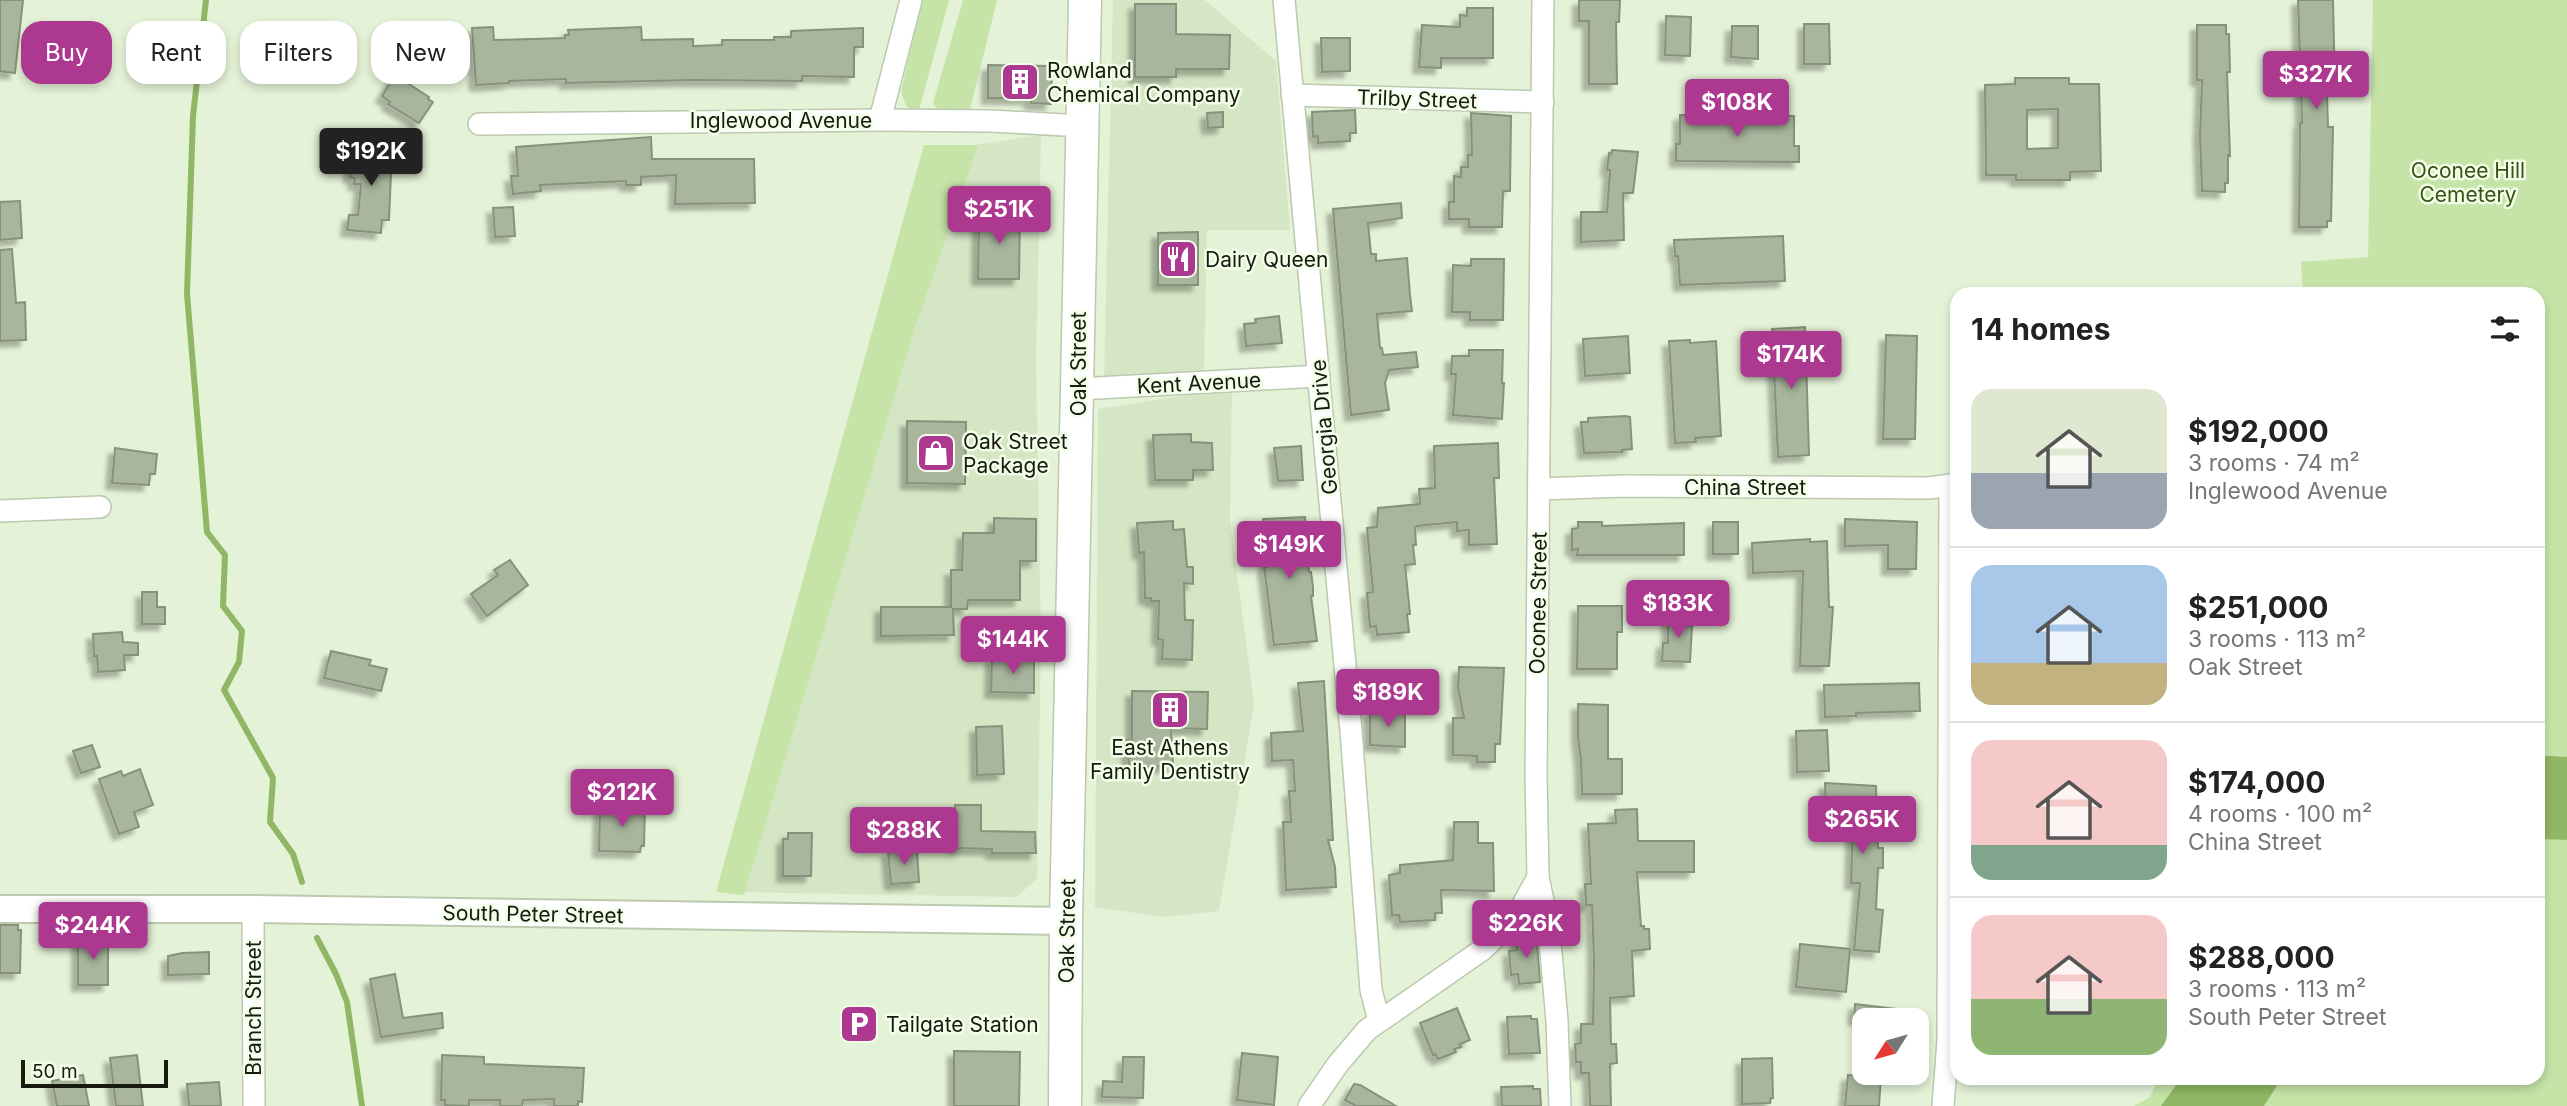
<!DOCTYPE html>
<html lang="en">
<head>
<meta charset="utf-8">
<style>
	:root { --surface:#fff; --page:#f6f6f6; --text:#222; --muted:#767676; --line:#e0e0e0; --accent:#ad3890 }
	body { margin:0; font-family:Inter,sans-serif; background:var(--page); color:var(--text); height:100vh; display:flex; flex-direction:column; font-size:26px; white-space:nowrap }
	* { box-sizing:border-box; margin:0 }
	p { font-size:23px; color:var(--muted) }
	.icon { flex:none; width:38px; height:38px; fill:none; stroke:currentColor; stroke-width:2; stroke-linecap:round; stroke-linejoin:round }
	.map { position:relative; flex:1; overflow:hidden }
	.side { position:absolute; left:1950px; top:287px; width:595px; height:798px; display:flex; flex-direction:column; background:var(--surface); border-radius:21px; box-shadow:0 4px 10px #0003 }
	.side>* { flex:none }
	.hud { position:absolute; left:21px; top:21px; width:665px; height:63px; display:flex; gap:14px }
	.needle { width:46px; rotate:233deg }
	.tools { position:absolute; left:1852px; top:1008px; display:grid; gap:14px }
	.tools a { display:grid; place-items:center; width:77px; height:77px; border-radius:14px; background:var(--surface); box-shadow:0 4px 10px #0003; font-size:35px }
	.scale { position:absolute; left:21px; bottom:18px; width:147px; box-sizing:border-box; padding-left:7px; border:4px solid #161a11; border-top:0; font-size:19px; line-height:24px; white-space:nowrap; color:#161a11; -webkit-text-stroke:5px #f3fee9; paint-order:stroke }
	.price { position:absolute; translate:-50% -60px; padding:0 16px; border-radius:7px; background:var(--accent); color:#fff; font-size:23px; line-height:46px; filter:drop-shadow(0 2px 4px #0008) }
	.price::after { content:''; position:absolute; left:50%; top:42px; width:21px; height:16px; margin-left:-10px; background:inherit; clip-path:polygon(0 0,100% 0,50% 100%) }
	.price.active { background:#222; color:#fff }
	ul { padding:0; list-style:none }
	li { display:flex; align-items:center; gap:21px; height:175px; padding:0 21px }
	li+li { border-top:2px solid var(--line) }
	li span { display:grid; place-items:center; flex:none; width:196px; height:140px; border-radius:21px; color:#555 }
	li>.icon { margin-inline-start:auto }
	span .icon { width:84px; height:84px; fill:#fffc; stroke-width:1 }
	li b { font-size:30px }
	h2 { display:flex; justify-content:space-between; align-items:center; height:84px; padding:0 21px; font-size:30px }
	.chip { padding:0 24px; border-radius:21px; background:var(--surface); box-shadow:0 4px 10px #0003; font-size:24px; line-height:63px }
	.chip.active { background:var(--accent); color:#fff }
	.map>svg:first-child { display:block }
	.built { fill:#d5e6c5 }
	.green { fill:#c6e4a8 }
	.water { fill:#90b763 }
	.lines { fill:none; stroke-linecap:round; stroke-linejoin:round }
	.stream { stroke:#90b763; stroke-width:6 }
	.building { fill:#a9b69d; stroke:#86937a; stroke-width:2; fill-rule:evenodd; filter:url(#shadow) }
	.minor-casing { stroke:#bbc9af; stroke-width:24 }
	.tertiary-casing { stroke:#bbc9af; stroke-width:30 }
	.primary-casing { stroke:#bbc9af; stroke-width:35 }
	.minor { stroke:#fff; stroke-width:21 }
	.tertiary { stroke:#fff; stroke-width:26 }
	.primary { stroke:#fff; stroke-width:32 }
	.labels { text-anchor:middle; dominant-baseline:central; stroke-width:5; stroke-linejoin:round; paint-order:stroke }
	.poi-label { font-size:21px; fill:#161a11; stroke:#f3fee9; text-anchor:start }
	.street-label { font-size:21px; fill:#161a11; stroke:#f3fee9 }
	.park-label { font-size:21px; fill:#395216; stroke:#f3fee9 }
</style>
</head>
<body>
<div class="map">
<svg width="2567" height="1106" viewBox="0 0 2567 1106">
	<defs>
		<filter id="shadow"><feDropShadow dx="-6" dy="6" stdDeviation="2" flood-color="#0004"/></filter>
	</defs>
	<rect width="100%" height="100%" fill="#e4f2d7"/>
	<g class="built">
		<path d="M1113,0H1205L1276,61L1290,230H1207L1204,375L1104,379Z"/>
		<path d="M1041,135L1036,361L1041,638L1037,879L1016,897L737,892L935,151Z"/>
		<path d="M1232,388L1230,519L1254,704L1219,911L1163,917L1095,907L1098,409Z"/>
	</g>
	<g class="green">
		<path d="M922,0H949L920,107L915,111L906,106L901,91Z"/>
		<path d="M963,0H997L970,110H938L933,103Z"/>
		<path d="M2373,0H2567V757L2538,755V294H2303L2301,262L2368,257Z"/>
		<path d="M924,145H978L914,331L744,895L716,892Z"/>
		<path d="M2538,839L2567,840V1106H2264L2282,1078H2538Z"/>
		<path d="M2159,1078H2181L2161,1106H2134L2150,1097Z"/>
	</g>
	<g class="water">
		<path d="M2538,755L2567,757V840L2538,839Z"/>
		<path d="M2181,1078H2282L2264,1106H2161Z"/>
	</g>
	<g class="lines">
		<g class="stream">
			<path d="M206,0L193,116L187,294L207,532L225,555L223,606L242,631L239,662L224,690L273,778L270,822L293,854L302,882"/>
			<path d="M317,938L336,974L347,1002L362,1106"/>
		</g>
	</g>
	<g class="building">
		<path d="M0,0H23L15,73L0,71Z"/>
		<path d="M1579,0H1620L1619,22H1616L1617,84H1589V21H1579Z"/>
		<path d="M2298,0H2333L2335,89H2330V95H2327L2328,127H2333L2331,221H2327V227H2299L2300,123H2302Z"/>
		<path d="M1135,4H1176V34L1230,35L1229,69H1176V77H1135Z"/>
		<path d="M1467,8H1493V58H1441V68L1419,67L1422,25L1460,27V15L1467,16Z"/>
		<path d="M1666,16L1691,17L1690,56L1665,55Z"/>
		<path d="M1804,24H1829L1830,64H1804Z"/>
		<path d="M2197,25H2226V34H2229L2230,72H2227L2230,156L2228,155V183H2225V192L2202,191L2200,136L2202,80H2197Z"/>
		<path d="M1732,26H1758V59L1731,57Z"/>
		<path d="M493,27L494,40L565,38V35H569L568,30L641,27L642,40L693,39V46L722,45V40H774V37H791V31L863,28V47H854V77L802,76V81L694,80L566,83V79L509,81V83L476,85L472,28Z"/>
		<path d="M1321,38H1350V71L1322,72Z"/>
		<path d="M988,65L1052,66L1051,104L1031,103L1030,98H988Z"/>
		<path d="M395,75L429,97L428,99L433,102L419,123L388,104L390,102L382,96Z"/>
		<path d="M2015,78H2069V84H2099L2101,171L2070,172V180H2016V175H1986L1985,85L2015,84ZM2058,109V148L2027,149V110Z"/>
		<path d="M1355,110L1356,133H1350V141L1318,143V136L1313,137L1312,112Z"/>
		<path d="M1223,112V127L1208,128L1207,113Z"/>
		<path d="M1471,113L1511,116L1510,191H1503L1502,227H1469V219H1449V202H1454V176L1461,177V167H1468V155H1472Z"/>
		<path d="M1680,115L1794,116V146H1799V162L1676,161V144H1680Z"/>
		<path d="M651,137L652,159H754L755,203L675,204L676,175L641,177V185H626V181L540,185L541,191L513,194L511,176H518L516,147Z"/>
		<path d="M351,147L392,149L389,220H382L381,233L347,230L349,215H358L361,184H354L355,178L350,177Z"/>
		<path d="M1612,150L1638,152L1633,193H1623L1624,240L1581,242V212H1607L1610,170H1607L1609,153L1611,154Z"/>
		<path d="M20,201L22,238L0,240V202Z"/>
		<path d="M1401,203L1402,218L1368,223L1371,254H1376V261L1407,258L1410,295L1412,311L1377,314L1380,348H1382L1383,355L1416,352L1418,367L1389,370L1385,383L1389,410L1351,415L1333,209Z"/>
		<path d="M513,207L515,236L495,237L493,208Z"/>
		<path d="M979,213H1020L1019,279H978Z"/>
		<path d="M1198,232V285H1158V233Z"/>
		<path d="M1783,236L1785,281L1680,285L1678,256H1675L1674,240Z"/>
		<path d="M12,249L16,303L25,302L26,340L0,341V250Z"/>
		<path d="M1471,259H1504L1503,320H1470V312H1452L1453,265L1471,266Z"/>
		<path d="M1279,316L1282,343L1246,346L1244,324L1256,323L1255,319Z"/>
		<path d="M1805,327L1809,455L1778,457L1772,329Z"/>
		<path d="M1886,335L1917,336L1915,439H1883Z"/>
		<path d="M1628,336L1630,373L1585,376L1583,339Z"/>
		<path d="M1690,340V343L1716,341L1721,436L1695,438L1696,442L1675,443L1669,341Z"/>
		<path d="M1469,350H1503L1502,383H1504L1502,419L1453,415L1456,374H1451L1452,356H1469Z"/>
		<path d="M1626,416L1630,417L1632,449L1622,450V452L1584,453L1581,422H1588V418Z"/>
		<path d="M907,421L966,422L965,484L907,483Z"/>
		<path d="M1191,434V442L1212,443L1213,470H1193V480H1155L1153,435Z"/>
		<path d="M1498,443L1499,478H1494L1497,544L1469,545V530L1457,531V522L1417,526L1415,528L1416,545H1413L1415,564L1405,565L1410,614H1407L1409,632L1377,635L1376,626L1370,627L1367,593L1373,592L1367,528L1377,527L1378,508L1420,504L1419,489L1435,488L1434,446Z"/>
		<path d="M1301,446L1303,480L1278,481L1274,448Z"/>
		<path d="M115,448L157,454L155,474H150L149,485L112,483Z"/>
		<path d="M1305,517L1309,572H1311L1313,587V596H1311L1317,641L1274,645L1264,567H1266L1263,519Z"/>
		<path d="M994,518L1036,519V561H1020V600H968L967,609H953L954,635L881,636V607H951V570H962L963,533H994Z"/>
		<path d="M1845,519L1917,522L1916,569H1888V545L1845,546Z"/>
		<path d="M1173,521V530L1184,529L1187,567H1193V584L1184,583L1185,620H1193L1192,660L1162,659L1163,640L1158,639L1159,601H1151V598H1145L1144,552L1139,553L1137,523Z"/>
		<path d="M1578,522H1602V526L1684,523V555H1577L1578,549L1572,550V529L1578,528Z"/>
		<rect x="1713" y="522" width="25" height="32"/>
		<path d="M1810,539V542L1827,541L1829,607H1833L1829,666H1800L1803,571L1753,573L1752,543Z"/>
		<path d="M510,560L528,585L487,616L471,594L498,575L494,570Z"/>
		<path d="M142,592H157V607H165V624H142Z"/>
		<path d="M1578,606H1622V632H1617V669H1577Z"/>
		<path d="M1668,614H1685V626H1692L1690,662L1662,661L1663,643H1668Z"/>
		<path d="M122,632L123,642L138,643V655H124L125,670L98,672L97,656H94L93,634Z"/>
		<path d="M331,651L371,660L369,665L387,669L381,691L324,678Z"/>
		<path d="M992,658L1034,659V693L991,692Z"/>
		<path d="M1459,667L1504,668L1500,744H1495V762H1477V756L1453,755V718H1464L1458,688Z"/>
		<path d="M1324,681L1333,840H1328L1335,867L1336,887L1286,890L1283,822H1291L1289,791H1295L1293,760L1272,761L1271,733L1303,731L1298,683Z"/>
		<path d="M1919,683L1920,711L1856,713V716L1825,717L1824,685Z"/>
		<path d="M1409,687L1431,688L1429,706L1408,705Z"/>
		<path d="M1132,691L1208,692L1207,729L1171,728L1173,765L1129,769L1127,740H1132Z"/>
		<path d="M1578,704L1608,705V759H1622V794H1582L1581,761L1578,737Z"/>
		<path d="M1376,711H1405V747L1370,745V712Z"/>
		<path d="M1002,726L1004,774L977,775L976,727Z"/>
		<path d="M1827,730L1829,771L1797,772L1796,731Z"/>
		<path d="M92,745L100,767L81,773L73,751Z"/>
		<path d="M140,769L153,805L134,812L139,827L119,834L99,779L121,771L123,776Z"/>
		<path d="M1825,783L1876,786L1878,848H1883V868H1878L1876,909L1883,910L1879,952L1854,950L1860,883H1851L1853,815L1826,816Z"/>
		<path d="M623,805L645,806L644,846H641L640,852L599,851L600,809L623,810Z"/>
		<path d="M955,805H981V831L1035,832L1036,853H992V849L955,848Z"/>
		<path d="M1637,809L1638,841H1694V872H1637L1641,926H1644V929H1649L1650,949L1632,951L1634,996L1610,998L1611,1044H1616L1617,1063L1610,1064L1611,1106H1590L1589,1073H1581V1062H1576L1575,1044L1581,1043V1024H1593L1594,961L1592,905H1586L1585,884H1591L1588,824L1616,823L1615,810Z"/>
		<path d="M1454,822H1478V843H1493L1494,891L1441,890L1442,913H1435V920L1400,922L1399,915H1392L1389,875L1400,873V865L1453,860Z"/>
		<path d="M788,833H812L811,876H783V839H788Z"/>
		<path d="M917,850L919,882L891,884L888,852Z"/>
		<path d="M0,925H18V930H21L20,973H0Z"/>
		<path d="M1536,931L1540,982L1519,984L1518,974L1511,975L1509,951L1517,950L1516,939Z"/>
		<rect x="78" y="938" width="30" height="47"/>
		<path d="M1800,944L1850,949L1846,992L1796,987Z"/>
		<path d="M209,952V974L168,975V956L182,953Z"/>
		<path d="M395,974L403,1018L442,1013L443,1028L381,1037L370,979Z"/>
		<path d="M1855,1004L1904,1010V1020L1854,1019Z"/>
		<path d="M1457,1008L1470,1040L1460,1044L1461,1047L1454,1049L1456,1052L1438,1059L1435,1054L1433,1055L1420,1023Z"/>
		<path d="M1531,1016V1019H1537L1540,1053L1509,1054L1507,1017Z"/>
		<path d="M954,1051L1020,1052L1019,1106H954Z"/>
		<path d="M1242,1053L1278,1057L1274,1105L1237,1100Z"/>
		<path d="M137,1055L143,1106H116L110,1058Z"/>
		<path d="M442,1055L484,1057V1064L584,1068L582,1102L578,1101V1106H554V1099L523,1100L522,1106H500V1100H469V1106L445,1105V1100H441Z"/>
		<path d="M1123,1057H1144L1143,1098L1102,1097L1103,1081L1122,1082Z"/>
		<path d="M1772,1058L1773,1098H1771L1770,1103L1742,1104V1059Z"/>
		<path d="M83,1075L89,1106H57L52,1081Z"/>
		<path d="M1848,1075L1881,1078L1879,1106H1845Z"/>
		<path d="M219,1082L221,1106H189L187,1084Z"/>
		<path d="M1354,1084L1360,1085L1396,1106H1356L1345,1100Z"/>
		<path d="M1533,1086V1089H1540L1541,1106H1502L1501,1087Z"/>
	</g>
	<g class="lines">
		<defs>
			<g id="minor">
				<path d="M1284,0L1351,731L1371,990L1379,1021"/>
				<path d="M1292,95L1543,102"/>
				<path d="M880,120L911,0"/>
				<path d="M479,124L880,120L991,121L1083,126"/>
				<path d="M1078,389L1319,376"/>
				<path d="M1539,489L1625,486L1929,488L1950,485L1948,1041L1943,1106"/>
				<path d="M0,511L100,507"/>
				<path d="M1538,877L1549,930L1557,1021L1560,1106"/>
				<path d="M253,909L254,1106"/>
				<path d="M1309,1106L1338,1064L1367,1030L1482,950L1502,931L1521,908L1538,877L1536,774L1543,0"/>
			</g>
			<path id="tertiary" d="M0,909H253L1066,921"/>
			<path id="primary" d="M1065,1106L1066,921L1085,0"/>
		</defs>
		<use href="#minor" class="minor-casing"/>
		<use href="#tertiary" class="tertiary-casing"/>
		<use href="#primary" class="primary-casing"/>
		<use href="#minor" class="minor"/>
		<use href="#tertiary" class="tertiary"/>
		<use href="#primary" class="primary"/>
	</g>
	<defs>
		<symbol id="building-square" viewBox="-11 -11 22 22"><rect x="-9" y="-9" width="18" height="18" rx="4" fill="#ad3890" stroke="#f3fee9"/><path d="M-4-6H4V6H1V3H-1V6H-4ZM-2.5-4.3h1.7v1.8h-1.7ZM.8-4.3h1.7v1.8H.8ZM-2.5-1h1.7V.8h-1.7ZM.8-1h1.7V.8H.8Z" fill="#fff"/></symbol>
		<symbol id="restaurant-square" viewBox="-11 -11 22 22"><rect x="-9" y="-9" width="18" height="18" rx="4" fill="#ad3890" stroke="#f3fee9"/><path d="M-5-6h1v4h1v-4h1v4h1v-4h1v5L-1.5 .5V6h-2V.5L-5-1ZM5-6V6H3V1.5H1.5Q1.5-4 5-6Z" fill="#fff"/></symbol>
		<symbol id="shop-square" viewBox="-11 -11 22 22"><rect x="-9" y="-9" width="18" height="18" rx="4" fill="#ad3890" stroke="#f3fee9"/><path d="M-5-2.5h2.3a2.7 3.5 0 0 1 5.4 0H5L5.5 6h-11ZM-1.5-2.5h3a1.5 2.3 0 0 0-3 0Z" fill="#fff"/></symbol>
		<symbol id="parking-square" viewBox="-11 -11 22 22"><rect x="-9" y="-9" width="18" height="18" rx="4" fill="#ad3890" stroke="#f3fee9"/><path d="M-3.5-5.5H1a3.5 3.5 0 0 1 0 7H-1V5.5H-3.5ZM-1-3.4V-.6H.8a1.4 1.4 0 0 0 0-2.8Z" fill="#fff"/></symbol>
	</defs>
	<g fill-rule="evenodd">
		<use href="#building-square" x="998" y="60" width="44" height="44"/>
		<use href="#restaurant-square" x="1156" y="237" width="44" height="44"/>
		<use href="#shop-square" x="914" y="431" width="44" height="44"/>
		<use href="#building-square" x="1148" y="688" width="44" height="44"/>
		<use href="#parking-square" x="837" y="1002" width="44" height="44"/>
	</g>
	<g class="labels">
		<g class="poi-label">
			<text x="1047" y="70">Rowland<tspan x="1047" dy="24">Chemical Company</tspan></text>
			<text x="1205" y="259">Dairy Queen</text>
			<text x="963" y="441">Oak Street<tspan x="963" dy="24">Package</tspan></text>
			<text x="1170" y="747" text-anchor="middle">East Athens<tspan x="1170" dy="24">Family Dentistry</tspan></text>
			<text x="886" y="1024">Tailgate Station</text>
		</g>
		<g class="street-label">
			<text transform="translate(1417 99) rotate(2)">Trilby Street</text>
			<text x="781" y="120">Inglewood Avenue</text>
			<text transform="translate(1078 364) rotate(-90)">Oak Street</text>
			<text transform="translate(1199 383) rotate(-3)">Kent Avenue</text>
			<text transform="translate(1324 427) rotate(-95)">Georgia Drive</text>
			<text x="1745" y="487">China Street</text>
			<text transform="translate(1538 603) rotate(-89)">Oconee Street</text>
			<text transform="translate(533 914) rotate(1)">South Peter Street</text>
			<text transform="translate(1067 931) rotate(-89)">Oak Street</text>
			<text transform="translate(253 1008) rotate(-90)">Branch Street</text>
		</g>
		<g class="park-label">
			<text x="2468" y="170">Oconee Hill<tspan x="2468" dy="24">Cemetery</tspan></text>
		</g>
	</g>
</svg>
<div class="tools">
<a><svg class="needle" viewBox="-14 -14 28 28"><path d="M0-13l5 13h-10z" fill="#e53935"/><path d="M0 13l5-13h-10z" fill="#767676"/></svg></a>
</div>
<div class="scale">50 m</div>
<b class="price" style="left:2316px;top:111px">$327K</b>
<b class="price" style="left:1737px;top:139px">$108K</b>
<b class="price active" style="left:371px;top:188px">$192K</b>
<b class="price" style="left:999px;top:246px">$251K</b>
<b class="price" style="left:1791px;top:391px">$174K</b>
<b class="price" style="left:1289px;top:581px">$149K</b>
<b class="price" style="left:1678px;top:640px">$183K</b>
<b class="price" style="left:1013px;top:676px">$144K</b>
<b class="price" style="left:1388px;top:729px">$189K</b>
<b class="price" style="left:622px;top:829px">$212K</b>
<b class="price" style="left:1862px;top:856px">$265K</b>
<b class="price" style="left:904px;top:867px">$288K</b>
<b class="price" style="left:1526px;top:960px">$226K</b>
<b class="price" style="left:93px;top:962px">$244K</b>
<div class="hud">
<a class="chip active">Buy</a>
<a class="chip">Rent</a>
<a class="chip">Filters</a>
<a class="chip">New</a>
</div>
<section class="side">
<h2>14 homes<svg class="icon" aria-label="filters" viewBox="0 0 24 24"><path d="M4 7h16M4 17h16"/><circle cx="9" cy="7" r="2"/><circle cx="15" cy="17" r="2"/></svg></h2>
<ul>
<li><span style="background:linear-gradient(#dfe7d0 60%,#9aa5b1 0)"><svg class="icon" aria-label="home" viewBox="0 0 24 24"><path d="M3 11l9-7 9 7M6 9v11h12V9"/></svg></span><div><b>$192,000</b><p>3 rooms · 74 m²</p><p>Inglewood Avenue</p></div></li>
<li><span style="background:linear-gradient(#a9c7e8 70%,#c2b280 0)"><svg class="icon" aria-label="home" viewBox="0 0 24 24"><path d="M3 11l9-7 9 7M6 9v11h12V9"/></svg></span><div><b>$251,000</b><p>3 rooms · 113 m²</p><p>Oak Street</p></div></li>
<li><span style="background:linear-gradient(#f6c9c9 75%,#7fa58c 0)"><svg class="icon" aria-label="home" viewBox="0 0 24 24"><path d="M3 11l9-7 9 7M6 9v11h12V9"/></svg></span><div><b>$174,000</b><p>4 rooms · 100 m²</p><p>China Street</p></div></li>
<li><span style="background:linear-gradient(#f6c9c9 60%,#8fb573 0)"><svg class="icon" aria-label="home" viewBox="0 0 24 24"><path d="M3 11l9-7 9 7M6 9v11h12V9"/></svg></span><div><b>$288,000</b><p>3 rooms · 113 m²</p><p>South Peter Street</p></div></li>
</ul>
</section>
</div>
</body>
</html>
